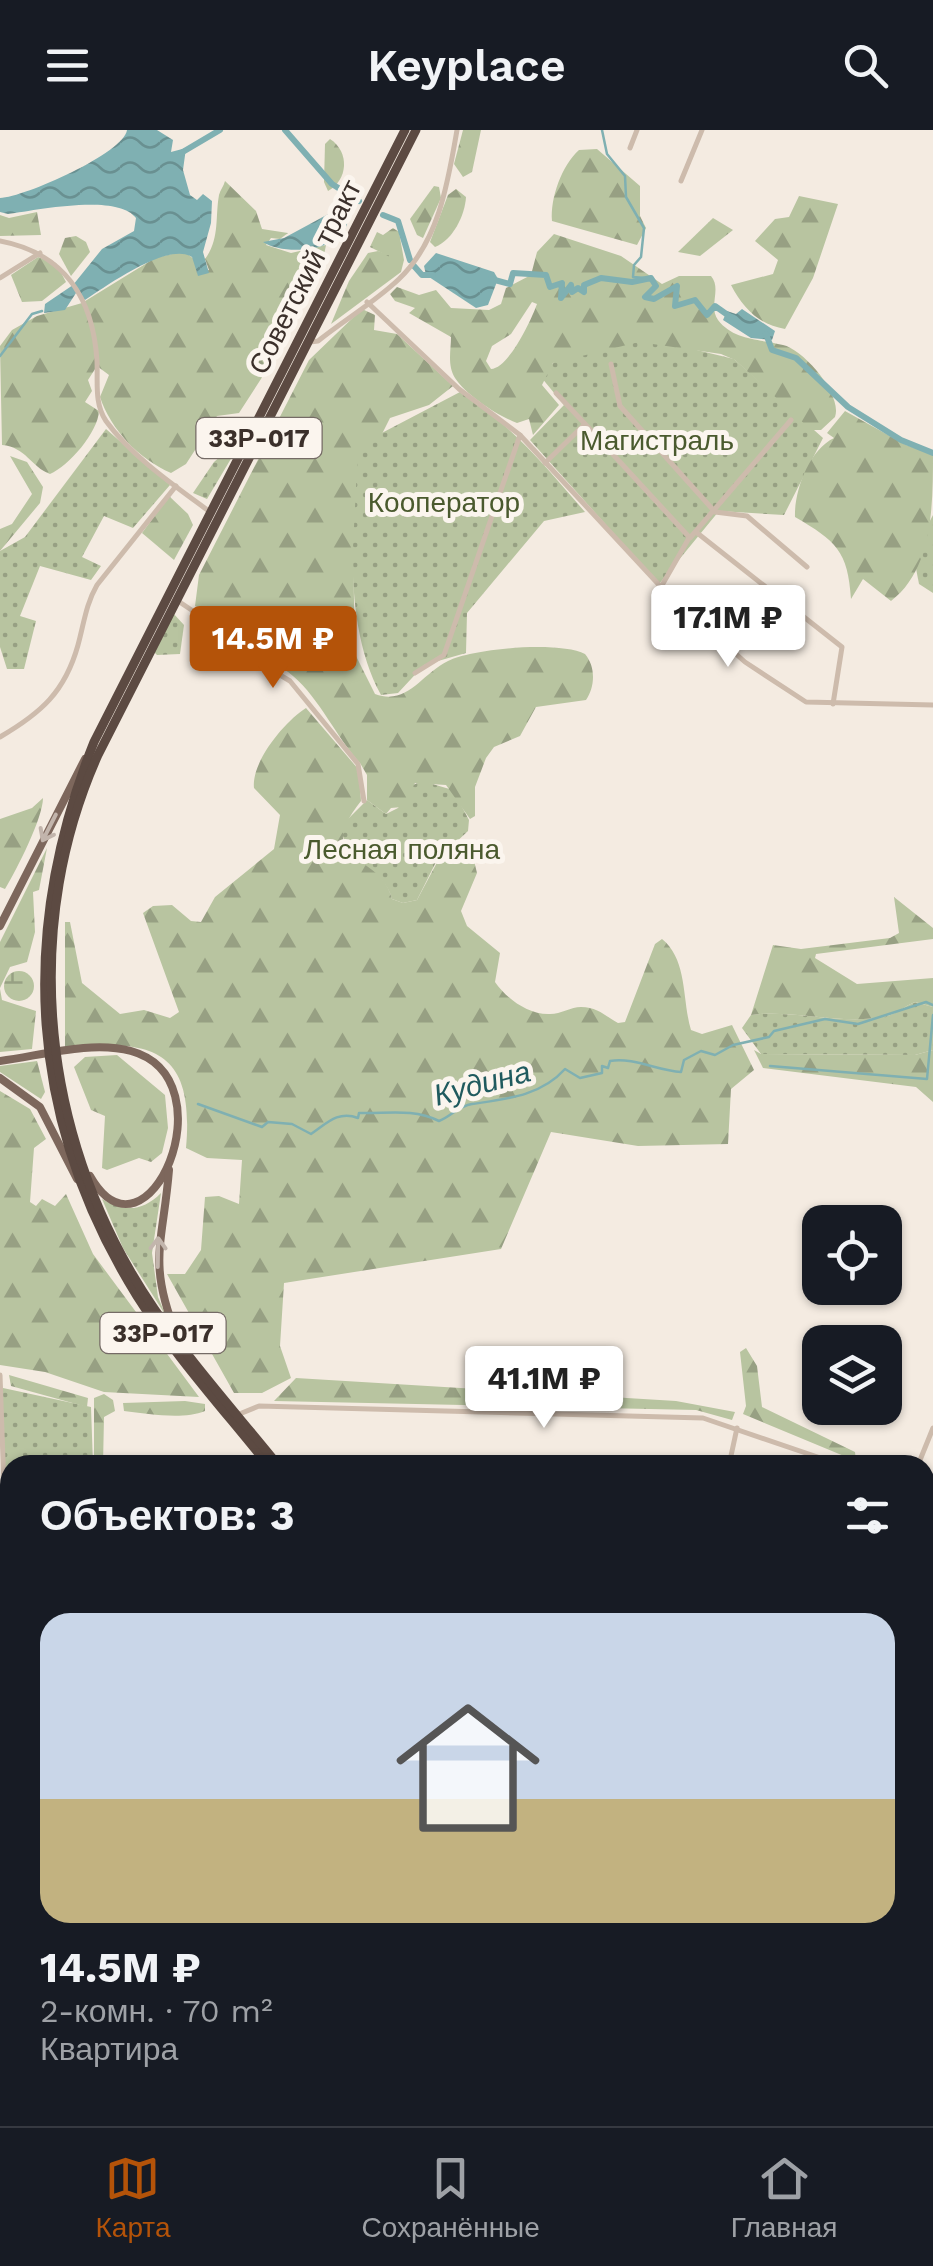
<!DOCTYPE html>
<html lang="ru">
<head>
<meta charset="utf-8">
<style>
	:root { --surface:#171b24; --page:#242831; --text:#f1f3f6; --muted:#9ea1a6; --line:#363941; --accent:#b45309 }
	body { margin:0; font-family:"Work Sans",sans-serif; background:var(--page); color:var(--text); height:100vh; display:flex; flex-direction:column; font-size:38px; white-space:nowrap }
	* { box-sizing:border-box; margin:0 }
	p { font-size:32px; color:var(--muted) }
	.icon { flex:none; width:55px; height:55px; fill:none; stroke:currentColor; stroke-width:2; stroke-linecap:round; stroke-linejoin:round }
	.map { position:relative; flex:1; overflow:hidden }
	.drawer { position:absolute; left:0px; top:1325px; width:935px; height:672px; display:flex; flex-direction:column; background:var(--surface); border-radius:30px 30px 0 0; box-shadow:0 2px 8px #0004 }
	.drawer>* { flex:none }
	.tools { position:absolute; left:802px; top:1075px; display:grid; gap:20px }
	.tools a { display:grid; place-items:center; width:100px; height:100px; border-radius:20px; background:var(--surface); box-shadow:0 2px 8px #0004; font-size:50px }
	.price { position:absolute; translate:-50% -85px; padding:0 22px; border-radius:10px; background:#fff; color:#222; font-size:32px; line-height:65px; filter:drop-shadow(0 2px 5px #0008) }
	.price::after { content:''; position:absolute; left:50%; top:60px; width:30px; height:22px; margin-left:-15px; background:inherit; clip-path:polygon(0 0,100% 0,50% 100%) }
	.price.on { background:var(--accent); color:#fff }
	ul { padding:0; list-style:none }
	li { display:grid; align-content:center; gap:20px; height:530px; padding:0 40px }
	li span { display:grid; place-items:center; height:310px; border-radius:30px; color:#555 }
	li>.icon { margin-inline-start:auto }
	span .icon { width:180px; height:180px; fill:#fffc; stroke-width:1 }
	li b { font-size:42px }
	h2 { display:flex; justify-content:space-between; align-items:center; height:120px; padding:0 40px; font-size:42px }
	header { display:flex; justify-content:space-between; align-items:center; height:130px; padding:0 40px; background:var(--surface); font-size:45px; font-weight:600 }
	.tab-bar { display:flex; justify-content:space-around; align-items:center; height:140px; border-top:2px solid var(--line); background:var(--surface); font-size:28px; color:var(--muted) }
	.tab-bar a { display:grid; justify-items:center; gap:5px }
	.tab-bar .on { color:var(--accent) }
	.map>svg:first-child { display:block }
	.green { fill:url(#green-dots) }
	.forest { fill:url(#forest-firs); fill-rule:evenodd }
	.wetland { fill:url(#wetland-marsh) }
	.water { fill:url(#water-waves) }
	.lines { fill:none; stroke-linecap:round; stroke-linejoin:round }
	.stream { stroke:#7fb0b2; stroke-width:2.5 }
	.river { stroke:#7fb0b2; stroke-width:6 }
	.minor { stroke:#cdbbac; stroke-width:5 }
	.major { stroke:#7d675c; stroke-width:8 }
	.highway { stroke:#5c4a42; stroke-width:9 }
	.oneway { stroke:#c2b5ac }
	.labels { text-anchor:middle; dominant-baseline:central; stroke-width:10; stroke-linejoin:round; paint-order:stroke }
	.shield { fill:#fbf5ee; stroke:#756b66; stroke-width:2.5 }
	.shield-label { font-size:25px; font-weight:bold; fill:#3b302b }
	.street-label { font-size:28px; fill:#3b302b; stroke:#fbf5ee }
	.park-label { font-size:28px; fill:#4a5a2e; stroke:#fbf5ee }
	.water-label { font-size:30px; font-style:italic; fill:#1f5a5e; stroke:#fbf5ee }
</style>
</head>
<body>
<header><svg class="icon" aria-label="menu" viewBox="0 0 24 24"><path d="M4 6h16M4 12h16M4 18h16"/></svg>Keyplace<svg class="icon" aria-label="search" viewBox="0 0 24 24"><circle cx="10" cy="10" r="6"/><path d="M15 15l6 6"/></svg></header>
<div class="map">
<svg width="933" height="1996" viewBox="0 0 933 1996">
	<defs>
		<pattern id="green-dots" width="8" height="8" patternUnits="userSpaceOnUse" patternTransform="scale(2.5)"><rect width="8" height="8" fill="#b8c4a0"/><path d="M2 2h.1M6 6h.1" fill="none" stroke="#97a083" stroke-width="1.8" stroke-linecap="round"/></pattern>
		<pattern id="forest-firs" width="22" height="20" patternUnits="userSpaceOnUse" patternTransform="scale(2.5)"><rect width="22" height="20" fill="#b8c4a0"/><path d="M5 1l3.5 6h-7zM16 11l3.5 6h-7z" fill="#97a083"/></pattern>
		<pattern id="wetland-marsh" width="20" height="14" patternUnits="userSpaceOnUse" patternTransform="scale(2.5)"><rect width="20" height="14" fill="#b8c4a0"/><path d="M1 5h8M5 5V1M11 12h8M15 12V8" fill="none" stroke="#97a083"/></pattern>
		<pattern id="water-waves" width="16" height="10" patternUnits="userSpaceOnUse" patternTransform="scale(2.5)"><rect width="16" height="10" fill="#7fb0b2"/><path d="M0 5q4-4 8 0t8 0" fill="none" stroke="#699091"/></pattern>
	</defs>
	<rect width="100%" height="100%" fill="#f4ebe1"/>
	<g class="green">
		<path d="M647,208L734,229L823,308L784,385L719,381L659,454L530,310L564,275L541,247L555,231Z"/>
		<path d="M460,262C511,294 546,337 585,382L544,391L467,483L466,523L424,535L398,563L381,565C342,493 353,395 357,316Z"/>
		<path d="M106,299L170,355L133,398L104,386L82,427L101,436L91,450L40,436L20,486L36,491L24,539H7L0,517V421L25,407Z"/>
		<path d="M229,319L235,322L207,369L193,363L214,332Z"/>
		<path d="M933,385V463L919,454L913,423Z"/>
		<path d="M173,483L184,495L180,524L157,525L154,522Z"/>
		<path d="M422,651L453,660L469,690L468,701L437,730L417,770L403,773L392,769C385,737 340,732 342,695L367,670L386,684L398,678L413,655Z"/>
		<path d="M915,872L933,877V920L915,925L761,924L742,898L751,885C796,879 843,896 887,886C896,884 905,876 915,872Z"/>
		<path d="M161,1063L152,1123L158,1167L166,1186L123,1118L102,1069C124,1082 142,1082 161,1063Z"/>
		<path d="M3,1258L91,1277L93,1335H10V1369L3,1368Z"/>
		<path d="M10,1393V1972L0,1967V1405Z"/>
		<path d="M925,1615H933V1996H829L823,1988H925Z"/>
		<path d="M411,1988H510L509,1996H408Z"/>
		<path d="M562,1988H636L635,1996H559Z"/>
	</g>
	<g class="forest">
		<path d="M463,0H481L472,42L463,47L454,34Z"/>
		<path d="M330,9C350,22 348,50 328,61L324,52L325,14Z"/>
		<path d="M597,19L640,56V86L646,98L637,115L552,91C550,68 562,35 579,20Z"/>
		<path d="M225,51L256,81L262,99L288,103L280,109L271,108L266,115L291,123L326,115C321,148 289,182 290,204L239,283L217,286L186,334L171,343C139,329 111,300 100,267L109,245L97,236L88,250L92,261L85,272L99,281C98,302 69,336 50,344C31,337 26,317 2,315L0,216L12,200L37,186L82,173L155,128L184,121L195,130L197,143L209,140L205,129C220,109 215,87 219,65C220,60 224,56 225,51Z"/>
		<path d="M434,56L439,57L441,68L423,108L417,105L410,89Z"/>
		<path d="M456,59L466,67C465,85 453,110 435,117L430,112L448,65Z"/>
		<path d="M799,66L838,74L813,148L785,199C759,195 743,178 731,155L773,144L778,130L755,111L775,89L789,87Z"/>
		<path d="M37,82L41,105L0,106V85L9,88Z"/>
		<path d="M713,88L733,100L700,126L678,122Z"/>
		<path d="M554,104L621,126L662,154L679,146H711C722,159 708,176 718,190C734,211 761,209 783,215C803,219 843,265 835,287L821,300H811L735,230L721,224L639,212L553,233L542,255L559,275L533,305L529,289L517,293C498,286 466,265 455,248C447,235 451,220 451,207L409,183L415,178L395,171L390,164L397,157L419,165L436,160L451,178L489,180L501,174L506,158L531,145L537,122ZM532,172L537,174C531,191 508,239 491,239L486,231L492,216L511,204Z"/>
		<path d="M76,106L86,112L90,122L71,146L59,124L65,108Z"/>
		<path d="M378,121L404,130L401,142L331,194L349,151L368,123Z"/>
		<path d="M38,127L56,133L66,152L42,171L22,172L11,145Z"/>
		<path d="M362,179L375,185L374,200L397,204L453,256L429,275L390,288L382,304L358,318L353,417L355,524L375,564C408,576 421,544 448,531C474,518 560,511 585,524C596,537 595,557 586,570L536,577L520,606L494,617L486,628L475,657V686L470,689L446,655L415,653L402,677L391,678L386,684L367,670V645L360,633C336,607 320,569 293,546C264,521 223,522 209,482L195,476L199,445L309,230Z"/>
		<path d="M845,281L906,315L933,324C933,375 933,439 891,471L863,449L851,469C848,421 836,411 795,387C794,361 809,320 834,308L827,303Z"/>
		<path d="M10,326L27,332L43,357L40,373L0,421V399L12,394L32,364Z"/>
		<path d="M169,366L188,384L193,395L174,430L142,403Z"/>
		<path d="M306,578L359,640L361,671C310,735 382,722 392,769L403,773L417,770L441,725L469,710L477,743L461,781L467,796L500,823L495,852C506,868 528,885 550,884C561,884 571,877 581,877C598,877 605,886 618,893L625,892L655,814L662,809C688,830 682,871 691,900L702,904L732,895L754,940L731,959L728,1014L638,1016L551,1002L501,1119L284,1153L280,1216L291,1248L262,1263H234L167,1144H185L201,1120L205,1067L219,1066L239,1074L242,1030L207,1028L186,1018C195,918 151,909 65,918V792H70L82,853L120,884L144,880L170,888L179,882L143,783L153,776L172,775L191,791L201,792L215,767L274,719L280,685L254,658C251,632 285,591 306,578Z"/>
		<path d="M43,668C43,688 17,739 5,759L0,757V689L32,678Z"/>
		<path d="M47,718L39,760L33,762L35,802L27,832L10,837L0,858V812Z"/>
		<path d="M894,767L933,798V809L816,824L815,828L857,854L933,848V877L915,872C905,876 896,884 887,886C843,896 796,879 751,885L773,815L801,819L890,808L899,803Z"/>
		<path d="M0,859L2,870L36,881L32,919L0,922Z"/>
		<path d="M754,920L761,924L915,925L933,920V972L916,957L763,938Z"/>
		<path d="M117,925L165,965L168,998L162,1023L151,1032L139,1028L107,1040L102,1038L105,986L91,980L74,937L85,927Z"/>
		<path d="M37,931L45,962L41,969L0,942V936Z"/>
		<path d="M0,961L30,979L46,1009L34,1018L30,1072L36,1076L42,1069L55,1076L66,1064L93,1124L199,1267L104,1262L45,1242L0,1235Z"/>
		<path d="M746,1218L757,1236L762,1277L855,1322L856,1331L743,1284L746,1276L740,1222Z"/>
		<path d="M9,1245L88,1268L87,1277L11,1256Z"/>
		<path d="M296,1248L676,1271L735,1282L732,1290L696,1280L274,1271Z"/>
		<path d="M104,1264L113,1270L115,1281L104,1287L103,1335H94V1268Z"/>
		<path d="M185,1271L205,1274V1281C183,1290 149,1284 124,1281L123,1273Z"/>
		<path d="M0,1967L10,1972V1988H411L408,1996H17L0,1987Z"/>
		<path d="M689,1988H780L787,1996H685Z"/>
	</g>
	<g class="wetland">
		<path d="M393,98L399,102L404,130L400,132L370,117L377,102L383,105Z"/>
		<circle cx="19" cy="856" r="15"/>
	</g>
	<g class="water">
		<path d="M127,0H157L173,10L171,22L186,18L183,40L190,65L197,70L203,64L212,71L211,93L203,122L209,143L198,146L192,127C167,112 108,155 85,170L76,163L65,180L44,183L45,174L73,155L102,119L134,101L136,88C118,63 36,80 8,84L0,82V68C25,67 124,23 127,0Z"/>
		<path d="M345,75C363,119 289,129 263,112L284,108Z"/>
		<path d="M436,123L494,142L498,149L488,175L476,178L426,145L424,136Z"/>
		<path d="M742,179L775,201L772,210L751,208L723,190L727,181L736,184Z"/>
	</g>
	<g class="lines">
		<g class="stream">
			<path d="M602,0L607,24L625,46L626,67L644,98L641,127L634,135L633,147L645,148"/>
			<path d="M0,226L32,184L42,181"/>
			<path d="M770,936L927,949L933,885"/>
			<path d="M198,974L262,997L268,992L292,994L311,1004C326,994 338,980 358,988L359,983C387,984 412,978 439,991C450,987 458,976 472,974C506,969 541,966 565,939L580,948L602,943V936L608,938L610,931C634,927 658,941 681,942L684,930L701,921L715,925L733,915L769,907L774,901L825,889L858,894L926,872L933,875"/>
			<path d="M0,1834H10"/>
			<path d="M263,1996L281,1992L294,1996"/>
		</g>
		<g class="river">
			<path d="M285,0L332,54L359,71"/>
			<path d="M181,23L220,0"/>
			<path d="M383,85L398,91L410,130"/>
			<path d="M414,136L422,145H433"/>
			<path d="M491,149L510,154L513,143L546,145L550,157L562,153L561,168L571,155L572,162L578,158L584,162V155L601,148L632,152L651,148L656,156L645,167L654,169L677,156L675,176L695,170L707,185L715,176L732,188"/>
			<path d="M766,204L772,220L796,228L848,277L901,310L933,323"/>
			<path d="M925,1607L933,1608"/>
		</g>
		<g class="minor">
			<path d="M630,18L637,0"/>
			<path d="M681,51L702,0"/>
			<path d="M0,111C64,123 93,168 97,231C98,252 94,273 106,291C132,327 175,356 210,382"/>
			<path d="M0,148L40,123"/>
			<path d="M367,172L459,259L520,305L661,457L745,532L806,572L933,575"/>
			<path d="M310,212L318,211C344,190 375,172 399,149C439,111 448,52 457,0"/>
			<path d="M611,234L620,276L715,382L747,386L807,437"/>
			<path d="M556,263L585,294"/>
			<path d="M545,333L585,294L690,408L791,290"/>
			<path d="M696,402L842,517L833,574"/>
			<path d="M661,457L689,408"/>
			<path d="M178,471L202,487L215,506L290,551L358,634L364,671"/>
			<path d="M415,543L444,525L520,305"/>
			<path d="M0,607C41,583 65,562 78,515C84,493 86,474 97,455L176,356"/>
			<path d="M0,1245L4,1358"/>
			<path d="M237,1285L259,1276L703,1288L841,1335"/>
			<path d="M729,1335L737,1298"/>
			<path d="M918,1335L933,1298"/>
			<path d="M925,1365L933,1368"/>
			<path d="M0,1527H10"/>
			<path d="M0,1692H10"/>
		</g>
		<g class="major">
			<path d="M0,796L85,629"/>
			<path d="M0,931C40,926 91,910 131,921C232,949 147,1146 90,1046"/>
			<path d="M0,948L40,977L77,1049"/>
			<path d="M169,1040C163,1114 147,1132 177,1206"/>
		</g>
		<g class="highway">
			<path d="M268,1335C224,1280 175,1226 137,1166C28,991 18,802 94,612L405,0"/>
			<path d="M278,1335C228,1273 171,1211 131,1142C40,986 24,790 98,625L416,0"/>
			<path d="M790,1988L797,1996"/>
			<path d="M801,1988L807,1996"/>
		</g>
	</g>
	<defs><path id="oneway-shaft" d="M-6 0H5M1.5-3L5.5 0L1.5 3" fill="none" stroke-width="1.6" stroke-linecap="round" stroke-linejoin="round" transform="scale(2.5)"/></defs>
	<g class="oneway">
		<use href="#oneway-shaft" transform="translate(49 698) rotate(117)"/>
		<use href="#oneway-shaft" transform="translate(158 1122) rotate(-89)"/>
	</g>
	<g class="labels">
		<g class="shield">
			<rect x="196.5" y="288" width="125" height="40" rx="8"/>
			<rect x="100.5" y="1183" width="125" height="40" rx="8"/>
		</g>
		<g class="shield-label">
			<text x="259" y="308">33Р-017</text>
			<text x="163" y="1203">33Р-017</text>
		</g>
		<g class="street-label">
			<text transform="translate(305 147) rotate(-63)">Советский тракт</text>
		</g>
		<g class="park-label">
			<text x="657" y="310">Магистраль</text>
			<text x="444" y="372">Кооператор</text>
			<text x="402" y="719">Лесная поляна</text>
		</g>
		<g class="water-label">
			<text transform="translate(482 953) rotate(-15)">Кудина</text>
		</g>
	</g>
</svg>
<div class="tools">
<a><svg class="icon" aria-label="locate" viewBox="0 0 24 24"><circle cx="12" cy="12" r="6"/><path d="M12 2v4M12 18v4M2 12h4M18 12h4"/></svg></a>
<a><svg class="icon" aria-label="layers" viewBox="0 0 24 24"><path d="M12 4l9 5-9 5-9-5zM3 14l9 5 9-5"/></svg></a>
</div>
<b class="price" style="left:728px;top:540px">17.1M ₽</b>
<b class="price on" style="left:273px;top:561px">14.5M ₽</b>
<b class="price" style="left:544px;top:1301px">41.1M ₽</b>
<section class="drawer">
<h2>Объектов: 3<svg class="icon" aria-label="filters" viewBox="0 0 24 24"><path d="M4 7h16M4 17h16"/><circle cx="9" cy="7" r="2"/><circle cx="15" cy="17" r="2"/></svg></h2>
<ul>
<li><span style="background:linear-gradient(#c9d6e8 60%,#c2b280 0)"><svg class="icon" aria-label="home" viewBox="0 0 24 24"><path d="M3 11l9-7 9 7M6 9v11h12V9"/></svg></span><div><b>14.5M ₽</b><p>2-комн. · 70 m²</p><p>Квартира</p></div></li>
</ul>
</section>
</div>
<nav class="tab-bar">
<a class="on"><svg class="icon" aria-label="map" viewBox="0 0 24 24"><path d="M3 6l6-2 6 2 6-2v14l-6 2-6-2-6 2zM9 4v14M15 6v14"/></svg>Карта</a>
<a><svg class="icon" aria-label="saved" viewBox="0 0 24 24"><path d="M7 4h10v16l-5-4-5 4z"/></svg>Сохранённые</a>
<a><svg class="icon" aria-label="home" viewBox="0 0 24 24"><path d="M3 11l9-7 9 7M6 9v11h12V9"/></svg>Главная</a>
</nav>
</body>
</html>
